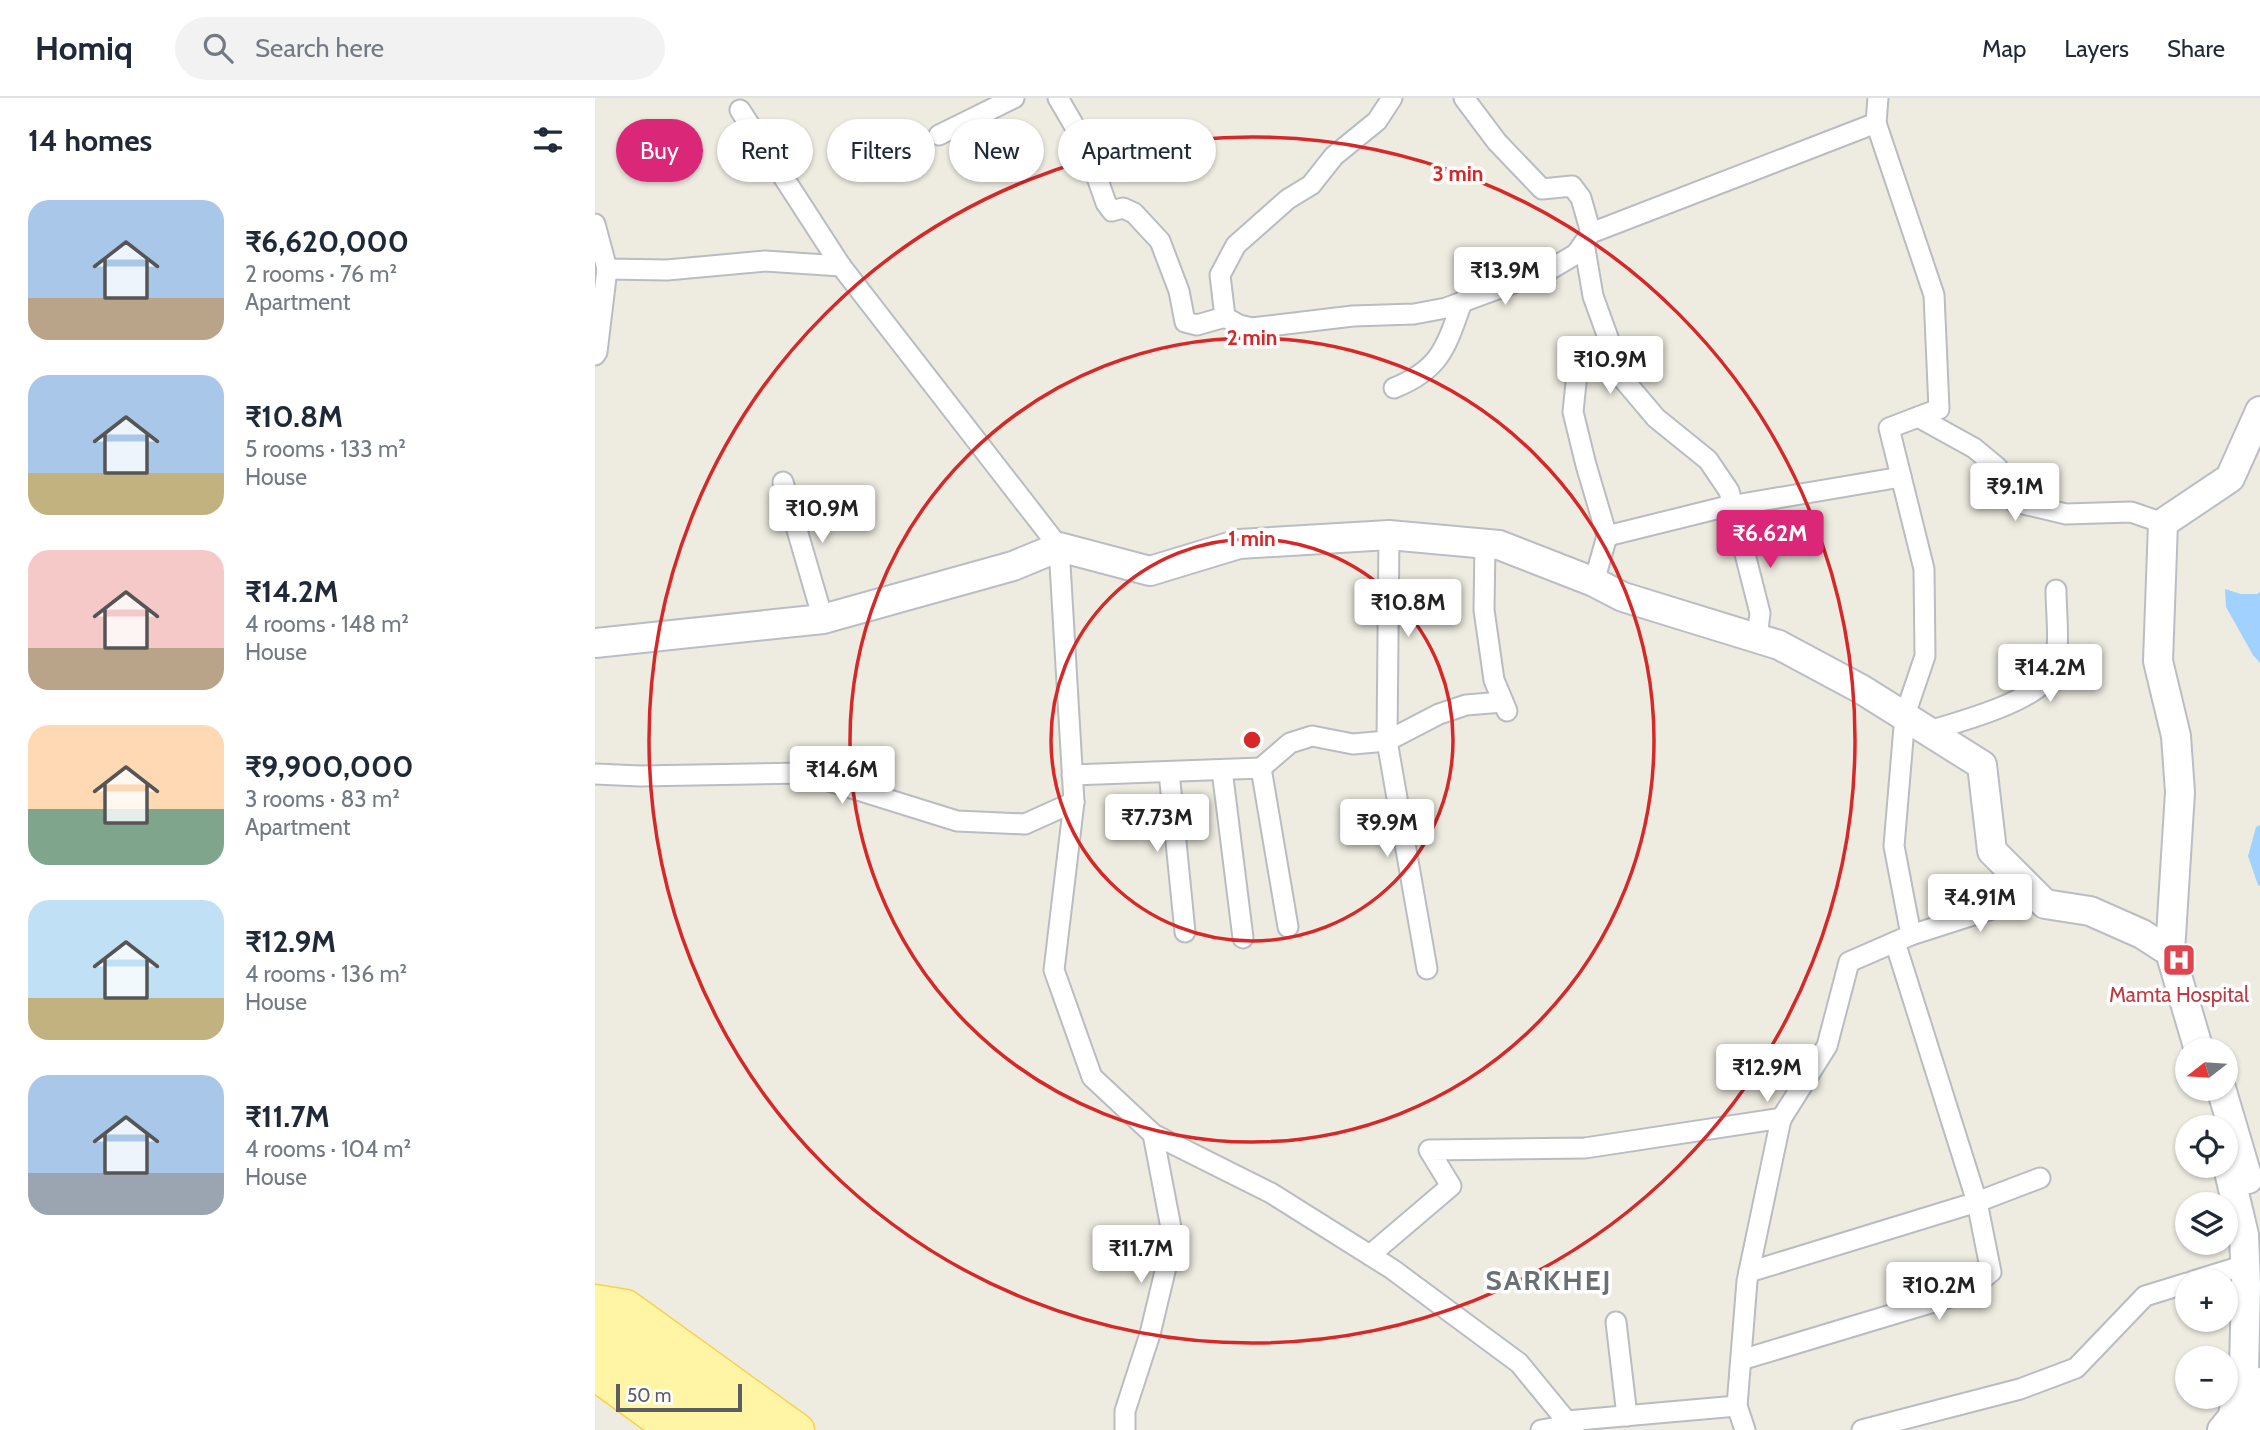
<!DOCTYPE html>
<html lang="en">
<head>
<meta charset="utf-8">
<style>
	:root { --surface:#fff; --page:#f2f2f3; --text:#1f2937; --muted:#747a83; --line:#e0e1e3; --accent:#db2777 }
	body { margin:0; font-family:Cabin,sans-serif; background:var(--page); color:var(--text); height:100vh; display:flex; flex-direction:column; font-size:26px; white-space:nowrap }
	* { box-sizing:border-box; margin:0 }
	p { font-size:23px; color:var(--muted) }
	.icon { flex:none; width:38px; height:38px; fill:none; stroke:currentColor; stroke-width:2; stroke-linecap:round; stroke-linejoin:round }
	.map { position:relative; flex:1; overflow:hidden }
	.details { display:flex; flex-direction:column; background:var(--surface); width:595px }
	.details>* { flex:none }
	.guide { position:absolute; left:21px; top:21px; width:665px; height:63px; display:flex; gap:14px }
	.needle { width:46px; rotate:253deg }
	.buttons { position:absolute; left:1580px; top:940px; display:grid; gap:14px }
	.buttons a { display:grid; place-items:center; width:63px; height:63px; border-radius:50%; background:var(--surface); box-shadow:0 2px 5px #0004; font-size:35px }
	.scale { position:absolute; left:21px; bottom:18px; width:126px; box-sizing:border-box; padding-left:7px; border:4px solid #5a5e63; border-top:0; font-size:19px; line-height:24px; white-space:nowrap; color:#5a5e63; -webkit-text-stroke:5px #fff; paint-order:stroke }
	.price { position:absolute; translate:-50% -60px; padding:0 16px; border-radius:7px; background:#fff; color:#222; font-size:23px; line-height:46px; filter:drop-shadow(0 2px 4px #0008) }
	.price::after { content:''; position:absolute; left:50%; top:42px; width:21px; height:16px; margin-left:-10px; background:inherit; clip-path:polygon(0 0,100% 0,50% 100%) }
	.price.on { background:var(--accent); color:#fff }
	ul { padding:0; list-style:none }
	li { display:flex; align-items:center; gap:21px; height:175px; padding:0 28px }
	li span { display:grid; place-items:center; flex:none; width:196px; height:140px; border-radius:21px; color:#555 }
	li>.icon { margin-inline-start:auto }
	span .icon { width:84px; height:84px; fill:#fffc; stroke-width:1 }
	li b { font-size:30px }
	h2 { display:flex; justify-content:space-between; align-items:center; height:84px; padding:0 28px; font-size:30px }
	.pill { padding:0 24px; border-radius:32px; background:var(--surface); box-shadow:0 2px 5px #0004; font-size:24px; line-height:63px }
	.pill.on { background:var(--accent); color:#fff }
	header { display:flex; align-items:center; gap:42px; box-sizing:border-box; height:98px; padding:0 35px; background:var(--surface); border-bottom:2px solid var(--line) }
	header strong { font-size:33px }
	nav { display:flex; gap:38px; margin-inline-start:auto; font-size:24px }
	.search { width:490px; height:63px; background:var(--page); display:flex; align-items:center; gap:18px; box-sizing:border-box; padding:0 24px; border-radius:38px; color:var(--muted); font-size:26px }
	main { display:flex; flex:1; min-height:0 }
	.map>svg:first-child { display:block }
	.water { fill:#a0d1ff }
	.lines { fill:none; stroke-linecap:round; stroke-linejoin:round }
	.street-casing { stroke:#b9bcc1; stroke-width:23 }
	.secondary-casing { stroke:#babdc4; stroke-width:32 }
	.primary-casing { stroke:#f9d14f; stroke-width:35 }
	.street { stroke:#fff; stroke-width:19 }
	.secondary { stroke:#fff; stroke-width:28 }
	.primary { stroke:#fff5a5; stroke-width:32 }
	.ring { fill:none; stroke:#d62828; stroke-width:3.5 }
	.labels { text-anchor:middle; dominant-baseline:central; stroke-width:7; stroke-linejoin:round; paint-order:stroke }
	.health-label { font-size:21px; fill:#be3a42; stroke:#fff }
	.district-label { font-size:28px; font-weight:bold; letter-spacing:2px; fill:#6b7075; stroke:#fff }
	.centre { fill:#d62828; stroke:#fff; stroke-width:3.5 }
	.ring-label { font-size:21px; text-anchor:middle; font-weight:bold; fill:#d62828; stroke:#fff; stroke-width:7; stroke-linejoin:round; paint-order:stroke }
</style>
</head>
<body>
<header>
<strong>Homiq</strong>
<div class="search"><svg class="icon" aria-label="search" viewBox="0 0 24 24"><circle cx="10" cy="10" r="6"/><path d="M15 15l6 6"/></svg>Search here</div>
<nav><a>Map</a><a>Layers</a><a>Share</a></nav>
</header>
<main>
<section class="details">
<h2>14 homes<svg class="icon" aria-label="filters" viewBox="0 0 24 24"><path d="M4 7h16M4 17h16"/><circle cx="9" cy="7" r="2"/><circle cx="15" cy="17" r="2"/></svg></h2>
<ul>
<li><span style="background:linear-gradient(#a9c7e8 70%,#b9a48a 0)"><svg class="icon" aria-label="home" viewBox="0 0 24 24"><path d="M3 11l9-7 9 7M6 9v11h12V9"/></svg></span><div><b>₹6,620,000</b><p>2 rooms · 76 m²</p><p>Apartment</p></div></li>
<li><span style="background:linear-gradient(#a9c7e8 70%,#c2b280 0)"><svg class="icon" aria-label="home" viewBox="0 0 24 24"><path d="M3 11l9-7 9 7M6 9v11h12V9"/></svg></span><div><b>₹10.8M</b><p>5 rooms · 133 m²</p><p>House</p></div></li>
<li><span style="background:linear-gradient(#f6c9c9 70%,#b9a48a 0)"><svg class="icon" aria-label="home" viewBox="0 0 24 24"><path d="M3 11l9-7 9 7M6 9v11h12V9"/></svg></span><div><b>₹14.2M</b><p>4 rooms · 148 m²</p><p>House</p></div></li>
<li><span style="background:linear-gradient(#ffd9b3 60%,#7fa58c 0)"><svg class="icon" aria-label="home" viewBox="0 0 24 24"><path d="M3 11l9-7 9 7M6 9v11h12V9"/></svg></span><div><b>₹9,900,000</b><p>3 rooms · 83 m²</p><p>Apartment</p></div></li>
<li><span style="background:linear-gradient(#bfe0f5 70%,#c2b280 0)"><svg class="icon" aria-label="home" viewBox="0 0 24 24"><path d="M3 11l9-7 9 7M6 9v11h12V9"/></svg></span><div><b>₹12.9M</b><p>4 rooms · 136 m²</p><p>House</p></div></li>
<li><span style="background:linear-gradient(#a9c7e8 70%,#9aa5b1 0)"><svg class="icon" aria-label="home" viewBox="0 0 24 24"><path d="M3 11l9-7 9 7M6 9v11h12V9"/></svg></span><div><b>₹11.7M</b><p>4 rooms · 104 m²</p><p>House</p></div></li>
</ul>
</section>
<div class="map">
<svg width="1665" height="1332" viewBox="0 0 1665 1332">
	<rect width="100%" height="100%" fill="#eeece1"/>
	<g class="water">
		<path d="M1630,491L1646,496H1662L1665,494V565L1658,557L1631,509Z"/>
		<path d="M1665,727V788L1663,787L1653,758L1661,729Z"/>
	</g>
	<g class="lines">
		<defs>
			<g id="street">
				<path d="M463,0L491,48L511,105L517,113L528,110L539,115L565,143L584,193L590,224L602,227L630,219L644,227L657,230L758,218L819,216L851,210L954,172L981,156L996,135L1281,25"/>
				<path d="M869,0L902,44L947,91L977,88L986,100L996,135"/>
				<path d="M145,12L246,168"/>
				<path d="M344,37L419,0"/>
				<path d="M0,126L12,171L72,172L170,163L246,168L464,449L479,704L459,872L497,979L558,1036L676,1095L797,1171L924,1265L979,1332"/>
				<path d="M989,145L998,198L1028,281L1061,320L1113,362L1134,393L1165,515L1162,540"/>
				<path d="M630,219L625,177L641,147L693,101L716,87L739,58L782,23L797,0"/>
				<path d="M0,257L2,254L12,171"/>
				<path d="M982,275L978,314L991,367L1012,438L999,484"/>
				<path d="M799,290C846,271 851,249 867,204"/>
				<path d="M1323,319L1379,350L1402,369L1420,404L1471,416L1536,414L1568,425"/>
				<path d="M188,384L228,521"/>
				<path d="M794,437L792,643L832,871"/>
				<path d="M1012,438L1129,409L1306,379"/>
				<path d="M890,446L889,512L899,582L912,613"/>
				<path d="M1334,633C1363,624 1448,602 1458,572C1466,548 1461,517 1461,492"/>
				<path d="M666,670L695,645L717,638L758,646L792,643L844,616L871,607L908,604"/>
				<path d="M627,672L648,840"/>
				<path d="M574,674L590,834"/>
				<path d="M0,676L45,678L208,675L362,723L430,726L479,704"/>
				<path d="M477,677L666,670L693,829"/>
				<path d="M1316,837L1441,797"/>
				<path d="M775,1157L856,1088L834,1052L990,1050L1187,1020"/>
				<path d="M1154,1174L1382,1104L1300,844"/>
				<path d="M1598,1183L1650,1167"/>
				<path d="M1021,1224L1032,1318"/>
				<path d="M1146,1262L1372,1194L1396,1174L1382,1104L1445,1080"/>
				<path d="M1142,1308L1150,1332"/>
				<path d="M972,1323L1142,1308L1152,1183L1186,1021L1232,948L1254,864L1316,837L1299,748L1310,617L1330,558L1329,471L1294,330L1344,311L1339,197L1281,25L1283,0"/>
				<path d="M530,1332V1313L555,1236L578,1140L558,1036"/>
				<path d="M946,1332L975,1327"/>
				<path d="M1267,1332L1425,1291L1481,1270L1550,1198L1592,1185"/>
			</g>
			<g id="secondary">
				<path d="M0,545L228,521L418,468L464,449L555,473L644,446L794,437L904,447L999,484L1028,499L1184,547L1266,591L1387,667L1397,753L1450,806L1495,813L1547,836L1575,854"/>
				<path d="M1604,952L1575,854L1585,694L1581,638L1563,563L1568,425L1635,380L1665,313"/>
				<path d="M1626,990L1653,1081"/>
				<path d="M1627,1332L1637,1320L1649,1273L1651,1187L1649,1137L1631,1061"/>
				<path d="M1653,1332L1663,1284"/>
			</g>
			<g id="primary">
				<path d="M0,1203L31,1208L203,1332"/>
				<path d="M0,1216L162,1332"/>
				<path d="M0,1246L120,1332"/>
				<path d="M0,1276L77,1332"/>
			</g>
		</defs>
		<use href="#street" class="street-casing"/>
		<use href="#secondary" class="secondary-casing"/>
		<use href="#primary" class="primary-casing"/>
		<use href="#street" class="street"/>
		<use href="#secondary" class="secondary"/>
		<use href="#primary" class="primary"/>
	</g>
	<g class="ring">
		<circle cx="657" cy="642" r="201"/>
		<circle cx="657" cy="642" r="402"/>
		<circle cx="657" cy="642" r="603"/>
	</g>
	<defs>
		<symbol id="hospital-square" viewBox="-11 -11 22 22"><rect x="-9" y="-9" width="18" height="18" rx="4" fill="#e0444e" stroke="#fff"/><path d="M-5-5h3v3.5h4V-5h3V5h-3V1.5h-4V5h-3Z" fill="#fff"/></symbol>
	</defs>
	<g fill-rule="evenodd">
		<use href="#hospital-square" x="1565" y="843" width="38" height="38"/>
	</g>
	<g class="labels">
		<g class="health-label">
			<text x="1584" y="896">Mamta Hospital</text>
		</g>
		<g class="district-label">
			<text x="954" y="1182">SARKHEJ</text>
		</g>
	</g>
	<circle cx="657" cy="642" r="10" class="centre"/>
	<g class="ring-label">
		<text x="863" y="83">3 min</text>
		<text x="657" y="247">2 min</text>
		<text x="657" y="448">1 min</text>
	</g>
</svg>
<div class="buttons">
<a><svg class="needle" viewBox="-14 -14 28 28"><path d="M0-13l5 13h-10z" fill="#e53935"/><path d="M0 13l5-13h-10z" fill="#747a83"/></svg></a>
<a><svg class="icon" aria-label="locate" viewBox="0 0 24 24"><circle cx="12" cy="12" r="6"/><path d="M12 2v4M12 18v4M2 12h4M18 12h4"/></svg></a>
<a><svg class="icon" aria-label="layers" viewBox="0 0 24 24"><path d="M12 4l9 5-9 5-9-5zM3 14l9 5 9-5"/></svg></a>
<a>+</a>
<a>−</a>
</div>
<div class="scale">50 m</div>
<b class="price" style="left:910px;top:209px">₹13.9M</b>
<b class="price" style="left:1015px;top:298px">₹10.9M</b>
<b class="price" style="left:1420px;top:425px">₹9.1M</b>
<b class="price" style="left:227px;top:447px">₹10.9M</b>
<b class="price on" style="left:1175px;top:472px">₹6.62M</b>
<b class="price" style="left:813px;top:541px">₹10.8M</b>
<b class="price" style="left:1455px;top:606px">₹14.2M</b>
<b class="price" style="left:247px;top:708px">₹14.6M</b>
<b class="price" style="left:562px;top:756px">₹7.73M</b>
<b class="price" style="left:792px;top:761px">₹9.9M</b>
<b class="price" style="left:1385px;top:836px">₹4.91M</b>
<b class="price" style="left:1172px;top:1006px">₹12.9M</b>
<b class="price" style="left:546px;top:1187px">₹11.7M</b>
<b class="price" style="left:1344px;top:1224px">₹10.2M</b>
<div class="guide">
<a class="pill on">Buy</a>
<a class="pill">Rent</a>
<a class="pill">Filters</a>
<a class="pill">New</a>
<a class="pill">Apartment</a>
</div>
</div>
</main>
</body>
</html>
